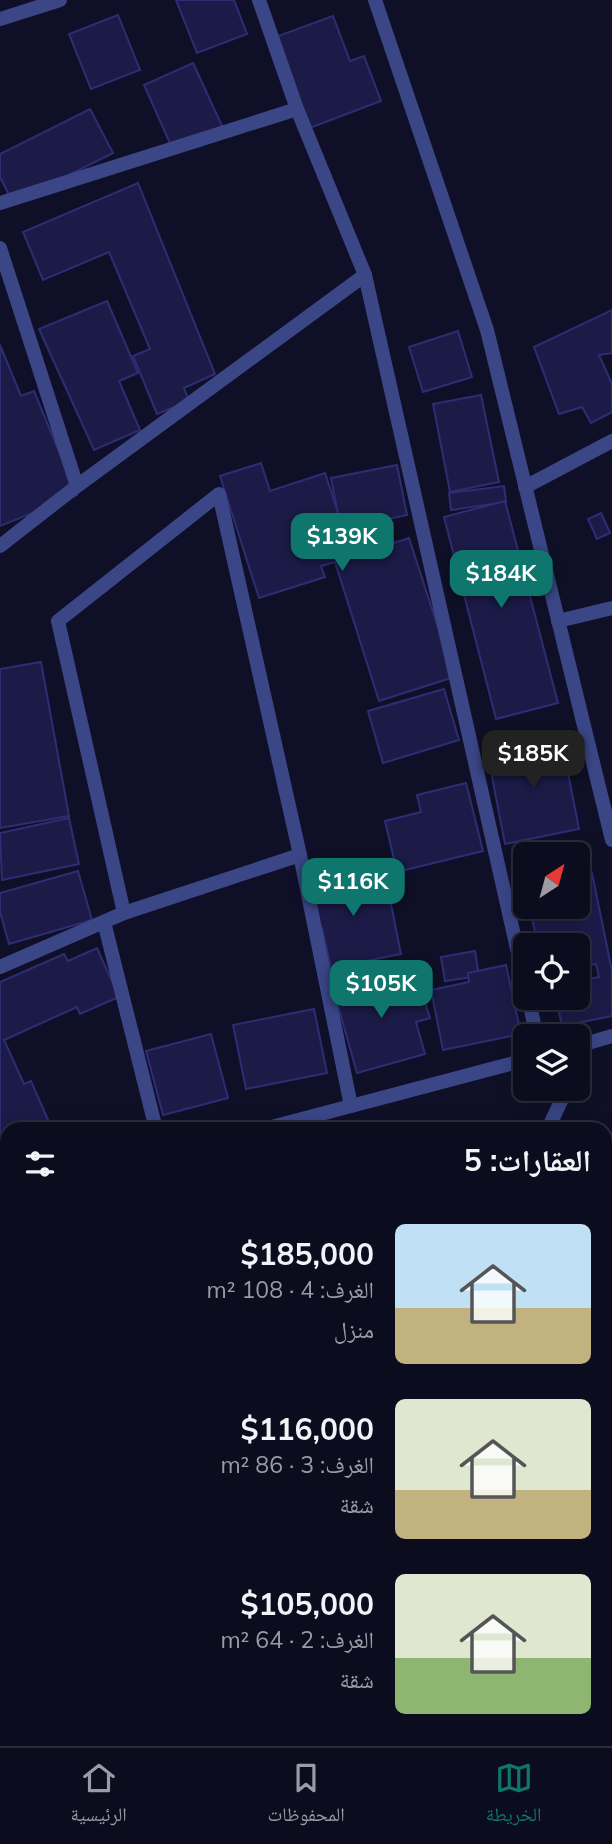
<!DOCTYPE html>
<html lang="ar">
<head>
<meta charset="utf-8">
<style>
	:root { --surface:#0b0c1d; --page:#191a2a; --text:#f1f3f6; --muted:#9a9ba4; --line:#2b2c3b; --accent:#0f766e }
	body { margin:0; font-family:Mulish,"Noto Naskh Arabic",sans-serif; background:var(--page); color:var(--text); direction:rtl; height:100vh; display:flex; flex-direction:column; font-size:26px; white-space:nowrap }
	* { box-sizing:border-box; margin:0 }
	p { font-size:23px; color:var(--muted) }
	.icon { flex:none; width:38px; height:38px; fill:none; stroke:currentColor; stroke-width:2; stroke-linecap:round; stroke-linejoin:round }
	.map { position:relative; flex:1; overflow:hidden; direction:ltr }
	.sheet { position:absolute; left:0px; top:1122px; width:612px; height:625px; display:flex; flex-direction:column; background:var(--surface); border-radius:21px 21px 0 0; box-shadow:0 4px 18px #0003,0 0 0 2px var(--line); direction:rtl }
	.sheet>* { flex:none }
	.needle { width:46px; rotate:36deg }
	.fabs { position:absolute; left:513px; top:842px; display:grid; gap:14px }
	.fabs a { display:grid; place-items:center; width:77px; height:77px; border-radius:10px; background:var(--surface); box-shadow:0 4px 18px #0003,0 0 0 2px var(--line); font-size:35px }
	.price { position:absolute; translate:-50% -60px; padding:0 16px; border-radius:14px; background:var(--accent); color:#fff; font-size:23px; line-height:46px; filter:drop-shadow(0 2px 4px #0008) }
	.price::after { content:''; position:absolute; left:50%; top:42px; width:21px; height:16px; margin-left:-10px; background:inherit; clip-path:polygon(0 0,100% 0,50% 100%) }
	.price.selected { background:#222; color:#fff }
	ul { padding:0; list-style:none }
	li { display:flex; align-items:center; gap:21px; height:175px; padding:0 21px }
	li span { display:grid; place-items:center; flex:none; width:196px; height:140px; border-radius:10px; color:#555 }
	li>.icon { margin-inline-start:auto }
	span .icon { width:84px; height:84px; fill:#fffc; stroke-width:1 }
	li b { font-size:30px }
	h2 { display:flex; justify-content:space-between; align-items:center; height:84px; padding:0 21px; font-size:30px }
	.tab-bar { display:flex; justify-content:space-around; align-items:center; height:98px; border-top:2px solid var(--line); background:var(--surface); font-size:19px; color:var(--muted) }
	.tab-bar a { display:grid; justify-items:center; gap:4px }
	.tab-bar .selected { color:var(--accent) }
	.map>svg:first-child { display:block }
	.building { fill:#1c1b48; stroke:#2d2d74; stroke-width:2 }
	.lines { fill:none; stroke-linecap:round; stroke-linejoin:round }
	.street { stroke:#3a4686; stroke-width:14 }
</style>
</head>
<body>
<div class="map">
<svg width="612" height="1746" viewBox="0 0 612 1746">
	<rect width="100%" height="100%" fill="#0f1027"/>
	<g class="building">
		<path d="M176,0H234L247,34L197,53Z"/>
		<path d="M118,15L140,70L91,89L69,34Z"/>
		<path d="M333,16L350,61L364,56L381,101L302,131L267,40Z"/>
		<path d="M193,63L223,128L173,150L144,85Z"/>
		<path d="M90,109L113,153L13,203L0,177V154Z"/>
		<path d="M138,183L215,374L184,388L189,401L157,414L133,356L150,349L109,252L43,280L23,232Z"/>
		<path d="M107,301L138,373L119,381L140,430L94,450L39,329Z"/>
		<path d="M612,310V353L599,355L612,384V412L591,423L582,407L559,414L534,347Z"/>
		<path d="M458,331L472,377L423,392L409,347Z"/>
		<path d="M0,345L21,396L34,391L77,495L0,526Z"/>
		<path d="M481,395L499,482L450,492L433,404Z"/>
		<path d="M261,463L270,491L325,473L344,531L386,518L394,543L409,538L454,677L379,701L335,562L321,566L325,577L259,598L220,476Z"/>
		<path d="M397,465L407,515L341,529L331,478Z"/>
		<path d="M504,486L506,502L451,510L449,493Z"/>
		<path d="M505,501L558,703L496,719L444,517Z"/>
		<path d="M601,513L610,533L597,539L588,519Z"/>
		<path d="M41,662L69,816L0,828V669Z"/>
		<path d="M444,689L459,740L383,763L368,711Z"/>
		<path d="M561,737L579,829L505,844L487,751Z"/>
		<path d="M466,783L483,851L397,872L385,821L421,812L417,795Z"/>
		<path d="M69,818L79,864L2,880L0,833Z"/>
		<path d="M384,869L401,954L331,968L322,928L310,931L301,886Z"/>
		<path d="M78,871L92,920L9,944L0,912V893Z"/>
		<path d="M592,873L612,971V1016L562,1026L556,998H578V981L599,977L596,964L578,968V945H538L531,914L543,912L542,906H578V876Z"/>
		<path d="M97,948L119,997L80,1014L77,1007L4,1040L24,1084L31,1081L52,1129H7V1154L0,1157V982L64,954L68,961Z"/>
		<path d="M475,951L479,976L445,981L441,957Z"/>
		<path d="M506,965L521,1034L443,1050L431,990L469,982L468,973Z"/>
		<path d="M396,970L403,991L420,986L430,1018L416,1022L425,1054L357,1073L333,988Z"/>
		<path d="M314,1009L327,1073L246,1089L233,1025Z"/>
		<path d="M211,1034L228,1098L163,1115L146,1051Z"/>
		<path d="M7,1239V1272L0,1274V1241Z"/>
		<path d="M606,1549L612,1552V1609L606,1606Z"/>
		<path d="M0,1653L7,1656V1713L0,1709Z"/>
		<path d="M0,1662L7,1666V1720L0,1716Z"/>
		<path d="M606,1687L612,1691V1746H601L590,1740H606Z"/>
		<path d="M42,1740H160L172,1746H54Z"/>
		<path d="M59,1740H147L160,1746H72Z"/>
	</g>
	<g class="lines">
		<g class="street">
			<path d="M259,0L297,109L365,275L525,984"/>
			<path d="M375,0L487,330L612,840"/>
			<path d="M0,19L60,0"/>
			<path d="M0,203L297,109"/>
			<path d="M0,248L77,486"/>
			<path d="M525,487L612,441"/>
			<path d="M0,546L77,486L365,275"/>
			<path d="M558,621L612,608"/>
			<path d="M124,913L58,621L219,494L300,855L351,1106"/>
			<path d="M104,922L156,1129"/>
			<path d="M0,967L124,913L300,855"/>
			<path d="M528,998L537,1036"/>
			<path d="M578,1046L612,1036"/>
			<path d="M578,1065L587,1044"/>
			<path d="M264,1129L525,1060"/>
			<path d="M548,1129L567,1088"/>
			<path d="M0,1186L7,1185"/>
			<path d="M0,1421L7,1415"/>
			<path d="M0,1471L7,1464"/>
			<path d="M606,1492L612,1495"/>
			<path d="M0,1617L7,1621"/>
			<path d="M606,1662L612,1665"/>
			<path d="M242,1740L255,1746"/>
			<path d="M264,1746L267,1740"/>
		</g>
	</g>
</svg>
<div class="fabs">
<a><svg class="needle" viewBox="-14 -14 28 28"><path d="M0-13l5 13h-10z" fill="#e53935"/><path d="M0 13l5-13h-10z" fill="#9a9ba4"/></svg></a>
<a><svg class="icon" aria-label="locate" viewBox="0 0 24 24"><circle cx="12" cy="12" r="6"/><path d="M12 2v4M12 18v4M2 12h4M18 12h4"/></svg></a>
<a><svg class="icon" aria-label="layers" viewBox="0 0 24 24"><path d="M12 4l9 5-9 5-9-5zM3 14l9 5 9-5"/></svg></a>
</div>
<b class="price" style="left:342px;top:573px">$139K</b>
<b class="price" style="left:501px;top:610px">$184K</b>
<b class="price selected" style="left:533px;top:790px">$185K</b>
<b class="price" style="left:353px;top:918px">$116K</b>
<b class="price" style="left:381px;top:1020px">$105K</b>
<section class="sheet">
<h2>العقارات: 5<svg class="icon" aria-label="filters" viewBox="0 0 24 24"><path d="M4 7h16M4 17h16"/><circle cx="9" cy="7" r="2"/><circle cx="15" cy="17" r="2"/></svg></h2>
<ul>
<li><span style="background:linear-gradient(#bfe0f5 60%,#c2b280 0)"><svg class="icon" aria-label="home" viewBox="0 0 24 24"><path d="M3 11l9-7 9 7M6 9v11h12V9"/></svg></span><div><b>$185,000</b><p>الغرف: 4 · 108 m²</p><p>منزل</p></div></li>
<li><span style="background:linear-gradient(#dfe7d0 65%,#c2b280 0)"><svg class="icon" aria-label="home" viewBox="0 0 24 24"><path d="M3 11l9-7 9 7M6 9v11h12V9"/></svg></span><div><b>$116,000</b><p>الغرف: 3 · 86 m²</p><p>شقة</p></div></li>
<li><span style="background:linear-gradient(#dfe7d0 60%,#8fb573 0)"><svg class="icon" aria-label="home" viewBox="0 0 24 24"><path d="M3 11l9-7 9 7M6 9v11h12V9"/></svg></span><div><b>$105,000</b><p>الغرف: 2 · 64 m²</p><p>شقة</p></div></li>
</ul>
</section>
</div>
<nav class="tab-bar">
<a class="selected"><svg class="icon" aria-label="map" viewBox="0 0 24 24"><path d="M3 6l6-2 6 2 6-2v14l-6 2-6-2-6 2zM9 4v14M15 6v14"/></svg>الخريطة</a>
<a><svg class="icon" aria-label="saved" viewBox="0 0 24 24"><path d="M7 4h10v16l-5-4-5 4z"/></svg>المحفوظات</a>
<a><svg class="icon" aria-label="home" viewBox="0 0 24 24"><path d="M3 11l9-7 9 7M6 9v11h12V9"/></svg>الرئيسية</a>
</nav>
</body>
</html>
